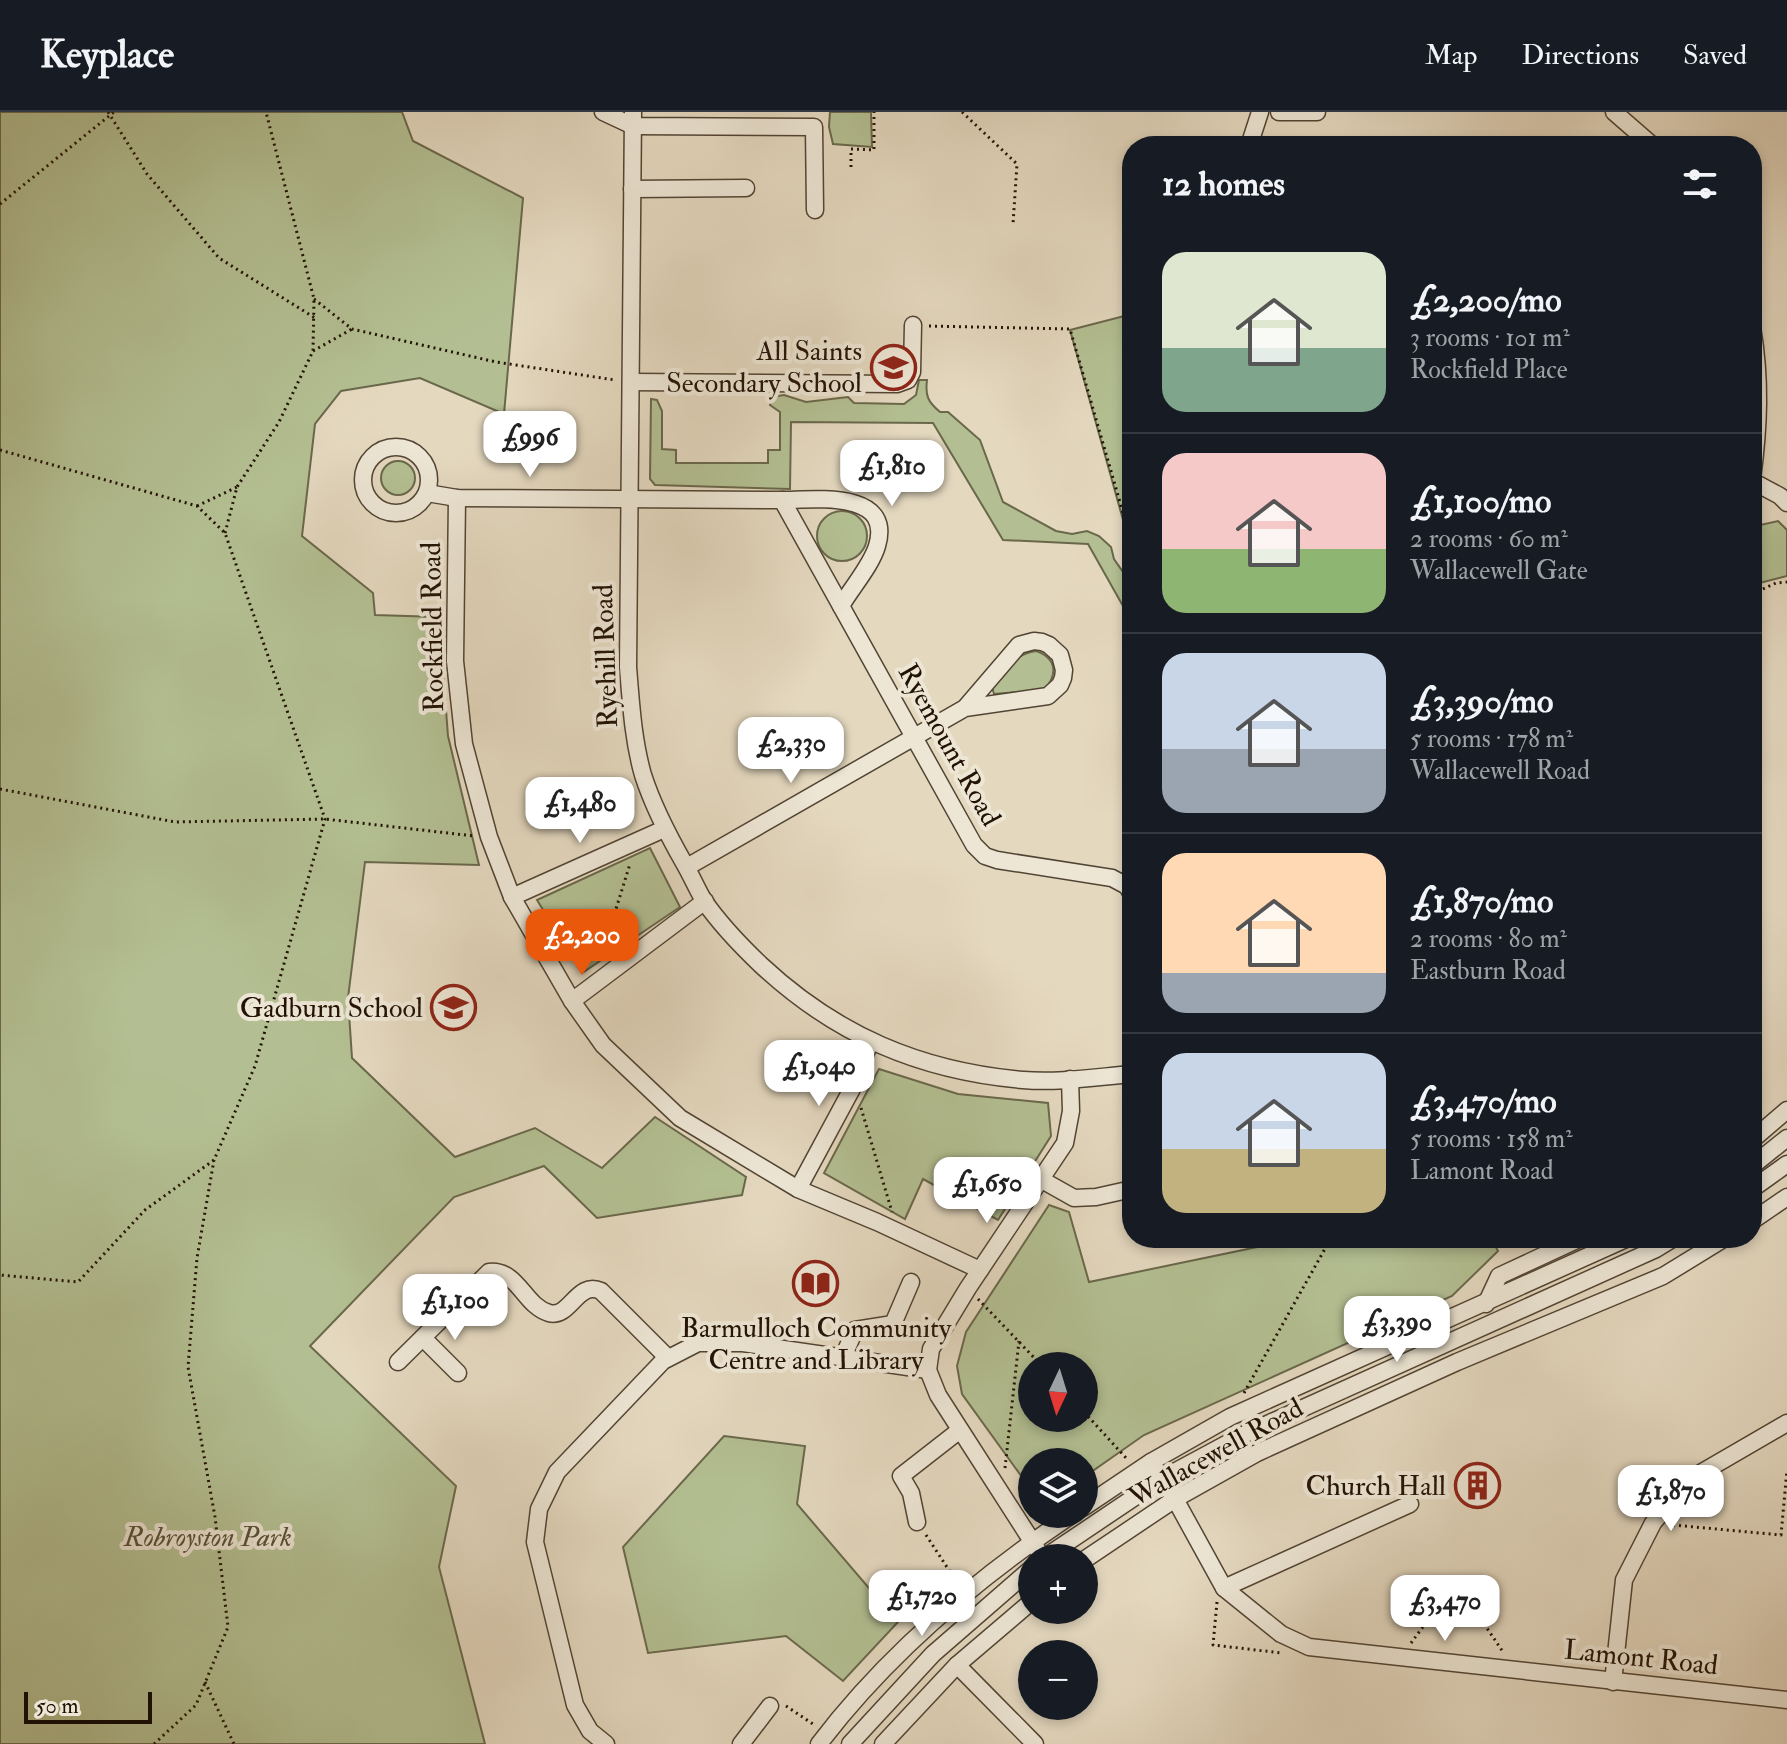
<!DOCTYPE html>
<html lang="en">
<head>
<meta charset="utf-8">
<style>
	:root { --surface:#171b24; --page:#242831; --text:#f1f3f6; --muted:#9ea1a6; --line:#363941; --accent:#ea580c }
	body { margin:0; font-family:"IM FELL Double Pica",serif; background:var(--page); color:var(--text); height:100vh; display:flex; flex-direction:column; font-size:30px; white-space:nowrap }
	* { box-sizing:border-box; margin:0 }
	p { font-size:26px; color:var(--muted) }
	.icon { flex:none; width:44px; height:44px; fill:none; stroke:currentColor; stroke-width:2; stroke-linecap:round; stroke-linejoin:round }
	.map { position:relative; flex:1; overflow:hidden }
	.sheet { position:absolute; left:1122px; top:24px; width:640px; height:1112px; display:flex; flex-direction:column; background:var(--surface); border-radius:32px; box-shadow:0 4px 12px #0003 }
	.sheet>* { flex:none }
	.needle { width:52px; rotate:184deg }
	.buttons { position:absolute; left:1018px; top:1240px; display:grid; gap:16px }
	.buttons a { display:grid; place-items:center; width:80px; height:80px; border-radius:50%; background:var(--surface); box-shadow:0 4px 12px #0003; font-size:40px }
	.scale { position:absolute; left:24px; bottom:20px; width:128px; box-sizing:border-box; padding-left:8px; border:4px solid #221204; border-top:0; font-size:22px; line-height:28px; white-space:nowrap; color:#221204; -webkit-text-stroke:6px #ede6d5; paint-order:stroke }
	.price { position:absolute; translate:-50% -68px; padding:0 18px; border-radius:16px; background:#fff; color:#222; font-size:26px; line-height:52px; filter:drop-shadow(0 2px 4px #0008) }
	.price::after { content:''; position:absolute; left:50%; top:48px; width:24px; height:18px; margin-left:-12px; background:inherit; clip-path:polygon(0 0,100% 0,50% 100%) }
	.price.current { background:var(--accent); color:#fff }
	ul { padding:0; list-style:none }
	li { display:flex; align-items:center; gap:24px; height:200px; padding:0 40px }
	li+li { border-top:2px solid var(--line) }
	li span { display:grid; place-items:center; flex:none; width:224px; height:160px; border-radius:24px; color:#555 }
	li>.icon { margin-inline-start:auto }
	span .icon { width:96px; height:96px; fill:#fffc; stroke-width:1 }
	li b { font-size:34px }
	h2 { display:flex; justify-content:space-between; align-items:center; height:96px; padding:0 40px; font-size:34px }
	header { display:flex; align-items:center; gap:48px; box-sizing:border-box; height:112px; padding:0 40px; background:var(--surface); border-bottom:2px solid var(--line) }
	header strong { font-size:38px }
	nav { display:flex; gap:44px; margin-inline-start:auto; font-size:28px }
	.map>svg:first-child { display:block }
	.green { fill:#b3bf92; stroke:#6a684b; stroke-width:2; fill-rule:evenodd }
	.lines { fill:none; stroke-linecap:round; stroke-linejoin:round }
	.minor-casing { stroke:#524433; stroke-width:19 }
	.path { stroke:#221204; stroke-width:3; stroke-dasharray:2 4; stroke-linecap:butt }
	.minor { stroke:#ede6d5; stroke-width:16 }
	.labels { text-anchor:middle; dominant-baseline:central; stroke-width:8; stroke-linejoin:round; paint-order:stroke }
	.poi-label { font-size:28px; fill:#221204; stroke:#ede6d5; text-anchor:end }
	.street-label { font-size:28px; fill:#221204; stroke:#ede6d5 }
	.park-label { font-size:28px; font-style:italic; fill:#554f36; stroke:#ede6d5 }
</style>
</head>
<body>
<header>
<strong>Keyplace</strong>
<nav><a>Map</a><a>Directions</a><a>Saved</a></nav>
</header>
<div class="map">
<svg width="1787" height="1632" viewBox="0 0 1787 1632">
	<rect width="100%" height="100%" fill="#e4d8bf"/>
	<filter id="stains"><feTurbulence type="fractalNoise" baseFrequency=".0025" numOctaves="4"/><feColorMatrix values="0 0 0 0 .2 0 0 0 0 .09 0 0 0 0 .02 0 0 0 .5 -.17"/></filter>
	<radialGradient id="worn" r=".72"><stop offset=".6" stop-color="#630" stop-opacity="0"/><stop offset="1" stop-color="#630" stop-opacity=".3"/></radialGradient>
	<g class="green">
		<path d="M0,0H402L413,29L523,86L504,302L420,266L341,279L315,312L302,424L373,481L375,503L439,505L448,624L479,753L365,750L348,886L352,946L455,1045L535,1016L602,1056L655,1005L746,1065L742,1083L597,1106L544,1054L454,1085L310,1234L456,1374L439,1455L485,1632H0Z"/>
		<path d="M830,0H871L872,35L833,32L829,15Z"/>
		<path d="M1132,202V440L1070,218Z"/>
		<path d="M919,268H927C925,284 928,290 940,300H948L980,328L1003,390L1056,419L1072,422L1087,419L1099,424L1111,435L1114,447L1132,473V510L1088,432L1003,428L933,311L791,310L790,377L655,373L650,367L651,287L657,288L662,299V337L676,338V351H768V338H780V300L770,293L772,285L784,283L806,290L848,285L854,291L904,292L916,283Z"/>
		<circle cx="398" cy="366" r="17"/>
		<circle cx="842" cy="424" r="25"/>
		<path d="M1778,409L1787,418V464L1752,473V440L1760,413Z"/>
		<path d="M1036,539C1057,546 1058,563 1044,578L994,582L992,575C1004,560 1015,541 1036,539Z"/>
		<path d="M650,736L680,795L582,861L537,788Z"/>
		<path d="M879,957L958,982L1048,991L1051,1024L998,1108L923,1067L905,1107L824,1061Z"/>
		<path d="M1049,1093L1069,1100L1089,1170L1262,1134L1266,1126H1491L1498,1139L1452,1184L1144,1323L1084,1365V1350H1032V1379L962,1282L957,1254L966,1220ZM1084,1254V1306H1032V1254Z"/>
		<path d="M724,1324L805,1334L797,1392L898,1510L843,1569L786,1524L648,1541L623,1435Z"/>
	</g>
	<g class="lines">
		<defs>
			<g id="minor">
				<path d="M603,0L633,14L814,15L815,98"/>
				<path d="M633,0L628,555C631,591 633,628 643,663C653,694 668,723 684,751C691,763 697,777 704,789C720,812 740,833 761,853C836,923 920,959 1023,968C1059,971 1096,965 1132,962"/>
				<path d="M1279,0H1317"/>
				<path d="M1614,0L1653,34"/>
				<path d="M1249,34L1260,0"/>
				<path d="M632,77L746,76"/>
				<path d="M1752,215C1761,267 1759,315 1752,367"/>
				<path d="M631,270L897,272L908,268L912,260L913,213"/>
				<circle cx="396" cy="368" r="33"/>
				<path d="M1752,369L1780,384L1787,391"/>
				<path d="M427,381L457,386L782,388L974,733L985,744L997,748L1112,766L1127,774L1132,783"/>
				<path d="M457,386L455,549L464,632L489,725L512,785L572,889L603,933L680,1006L798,1077L877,1110L980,1158"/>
				<path d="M782,388C812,388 894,377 877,434C871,454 852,475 841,494"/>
				<path d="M687,755L965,596L1019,533L1034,529L1042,530L1049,533L1060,543L1064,558L1063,566L1060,573L1048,584L965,596"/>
				<path d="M512,785L664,717"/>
				<path d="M572,889L705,789"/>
				<path d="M1752,1028L1787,998"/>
				<path d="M1752,1054L1787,1026"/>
				<path d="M1042,1068L1074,1086L1096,1085L1132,1077"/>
				<path d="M798,1077L854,973L870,930"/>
				<path d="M1752,1077L1787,1052"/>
				<path d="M1752,1109L1787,1085"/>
				<path d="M1486,1192L1499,1164L1581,1126"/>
				<path d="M423,1226L458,1261"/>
				<path d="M843,1245L855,1218L893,1212L911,1170"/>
				<path d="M398,1250L489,1160C518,1157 524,1194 549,1201C570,1207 577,1168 601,1179L668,1246"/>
				<path d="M928,1258L931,1237L968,1176L1065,1031L1071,999L1070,967"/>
				<path d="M928,1258L938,1283L1037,1437"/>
				<path d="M1151,1350L1175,1387L1224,1476L1281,1522L1309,1535L1787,1588"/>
				<path d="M1084,1395L1151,1350L1230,1305L1628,1126"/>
				<path d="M917,1410L911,1381L901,1364L960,1318"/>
				<path d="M1044,1446L1163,1366L1241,1324L1656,1137L1674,1126"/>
				<path d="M1084,1448L1175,1387L1257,1341L1457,1250L1663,1164L1725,1126"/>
				<path d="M1224,1476L1410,1392"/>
				<path d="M957,1553L1035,1632"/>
				<path d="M1613,1570L1624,1468L1653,1411L1687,1369L1787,1311"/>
				<path d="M606,1632L590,1619L575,1593L535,1430L539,1397L557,1360L663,1249L698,1231H743L928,1258"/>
				<path d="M741,1632L770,1594"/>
				<path d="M819,1632C888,1541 979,1465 1073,1402"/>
				<path d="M850,1632L933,1542L1032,1456"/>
				<path d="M883,1632L957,1553L1032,1489"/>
			</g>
		</defs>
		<use href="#minor" class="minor-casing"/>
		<g class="path">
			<path d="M108,0L147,62L219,146L315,206"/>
			<path d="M962,0L1017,52L1013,112"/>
			<path d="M851,55V37L874,38V0"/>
			<path d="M0,92L114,0"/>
			<path d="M314,187L352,217L496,250L615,268"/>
			<path d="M929,214L1070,217L1132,432"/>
			<path d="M313,239L352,217"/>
			<path d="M0,338L197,394L225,421L325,707L255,954L214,1048L145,1098L78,1170L0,1163"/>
			<path d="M197,394L237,375"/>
			<path d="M225,421L237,375L279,310L313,239L314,187L266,0"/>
			<path d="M1752,482L1776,471L1787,470"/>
			<path d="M0,677L175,710L325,707L474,724"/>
			<path d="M600,848L630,752"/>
			<path d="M861,996L892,1100"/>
			<path d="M978,1187L1042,1254"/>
			<path d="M1244,1281L1331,1126"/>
			<path d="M1084,1300L1127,1347"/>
			<path d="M1005,1356L1019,1229"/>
			<path d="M1673,1413L1781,1423L1787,1358"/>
			<path d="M926,1423L956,1469"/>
			<path d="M1217,1490L1213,1533L1282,1541"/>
			<path d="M1411,1531L1456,1470L1503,1540"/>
			<path d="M205,1570L234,1632"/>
			<path d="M786,1594L813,1612"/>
			<path d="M154,1632L196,1593L228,1515L215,1405L188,1255L197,1146L214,1048"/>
		</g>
		<use href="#minor" class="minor"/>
	</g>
	<defs>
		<symbol id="school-ring" viewBox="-11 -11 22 22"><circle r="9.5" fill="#ede6d5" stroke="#8f2418" stroke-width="1.5"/><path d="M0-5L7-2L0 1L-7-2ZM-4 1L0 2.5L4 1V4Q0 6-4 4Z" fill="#8f2418"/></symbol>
		<symbol id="library-ring" viewBox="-11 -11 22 22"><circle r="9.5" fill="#ede6d5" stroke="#8f2418" stroke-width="1.5"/><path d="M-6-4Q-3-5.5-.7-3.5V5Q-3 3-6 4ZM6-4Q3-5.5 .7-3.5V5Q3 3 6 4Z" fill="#8f2418"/></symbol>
		<symbol id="building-ring" viewBox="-11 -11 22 22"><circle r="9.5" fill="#ede6d5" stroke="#8f2418" stroke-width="1.5"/><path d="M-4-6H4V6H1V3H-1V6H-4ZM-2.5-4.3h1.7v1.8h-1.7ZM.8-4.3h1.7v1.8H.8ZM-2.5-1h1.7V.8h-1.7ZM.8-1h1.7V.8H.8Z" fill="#8f2418"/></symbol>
	</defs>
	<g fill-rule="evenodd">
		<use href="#school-ring" x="868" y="230" width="51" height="51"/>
		<use href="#school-ring" x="428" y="870" width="51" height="51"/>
		<use href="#library-ring" x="790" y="1146" width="51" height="51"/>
		<use href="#building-ring" x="1452" y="1348" width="51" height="51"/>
	</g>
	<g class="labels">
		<g class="poi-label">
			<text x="862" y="239">All Saints<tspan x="862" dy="32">Secondary School</tspan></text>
			<text x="423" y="896">Gadburn School</text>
			<text x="816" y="1216" text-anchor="middle">Barmulloch Community<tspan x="816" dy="32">Centre and Library</tspan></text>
			<text x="1446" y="1374">Church Hall</text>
		</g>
		<g class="street-label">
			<text transform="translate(433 515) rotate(-91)">Rockfield Road</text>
			<text transform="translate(606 544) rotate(-92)">Ryehill Road</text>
			<text transform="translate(949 633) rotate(61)">Ryemount Road</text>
			<text transform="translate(1216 1341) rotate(-29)">Wallacewell Road</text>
			<text transform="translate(1641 1546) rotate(6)">Lamont Road</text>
		</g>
		<g class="park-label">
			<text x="208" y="1425">Robroyston Park</text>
		</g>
	</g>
	<rect width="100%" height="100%" filter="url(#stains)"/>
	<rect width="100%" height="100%" fill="url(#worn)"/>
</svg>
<div class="buttons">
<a><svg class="needle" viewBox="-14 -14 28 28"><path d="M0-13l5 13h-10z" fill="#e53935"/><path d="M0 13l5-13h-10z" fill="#9ea1a6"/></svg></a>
<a><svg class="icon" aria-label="layers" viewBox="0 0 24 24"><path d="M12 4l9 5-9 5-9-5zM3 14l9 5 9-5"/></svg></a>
<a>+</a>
<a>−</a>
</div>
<div class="scale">50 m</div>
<b class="price" style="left:530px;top:367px">£996</b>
<b class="price" style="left:892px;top:396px">£1,810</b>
<b class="price" style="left:791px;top:673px">£2,330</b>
<b class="price" style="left:580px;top:733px">£1,480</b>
<b class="price current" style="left:582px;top:865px">£2,200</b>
<b class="price" style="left:819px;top:996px">£1,040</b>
<b class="price" style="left:987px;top:1113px">£1,650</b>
<b class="price" style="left:455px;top:1230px">£1,100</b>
<b class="price" style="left:1397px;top:1252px">£3,390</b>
<b class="price" style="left:1671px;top:1421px">£1,870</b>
<b class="price" style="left:922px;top:1526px">£1,720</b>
<b class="price" style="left:1445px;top:1531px">£3,470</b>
<section class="sheet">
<h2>12 homes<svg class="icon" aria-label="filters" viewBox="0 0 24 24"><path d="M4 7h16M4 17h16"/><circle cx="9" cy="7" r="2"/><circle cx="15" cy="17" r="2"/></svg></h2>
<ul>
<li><span style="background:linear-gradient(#dfe7d0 60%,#7fa58c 0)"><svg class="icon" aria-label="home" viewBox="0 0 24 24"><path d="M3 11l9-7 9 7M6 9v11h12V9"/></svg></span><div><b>£2,200/mo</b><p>3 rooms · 101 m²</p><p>Rockfield Place</p></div></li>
<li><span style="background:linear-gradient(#f6c9c9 60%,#8fb573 0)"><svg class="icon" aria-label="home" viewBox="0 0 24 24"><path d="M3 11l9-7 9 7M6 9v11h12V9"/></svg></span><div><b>£1,100/mo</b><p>2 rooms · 60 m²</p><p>Wallacewell Gate</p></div></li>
<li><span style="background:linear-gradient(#c9d6e8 60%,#9aa5b1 0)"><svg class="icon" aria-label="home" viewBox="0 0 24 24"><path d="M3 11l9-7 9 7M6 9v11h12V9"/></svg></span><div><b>£3,390/mo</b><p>5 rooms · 178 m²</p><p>Wallacewell Road</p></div></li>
<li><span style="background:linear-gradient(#ffd9b3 75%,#9aa5b1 0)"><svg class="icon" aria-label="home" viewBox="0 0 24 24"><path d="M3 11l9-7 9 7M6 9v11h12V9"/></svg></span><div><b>£1,870/mo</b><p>2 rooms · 80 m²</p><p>Eastburn Road</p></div></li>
<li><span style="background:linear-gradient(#c9d6e8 60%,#c2b280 0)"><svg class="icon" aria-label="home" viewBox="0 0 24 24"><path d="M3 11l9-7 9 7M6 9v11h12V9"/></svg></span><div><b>£3,470/mo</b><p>5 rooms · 158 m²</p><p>Lamont Road</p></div></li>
</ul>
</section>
</div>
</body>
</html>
